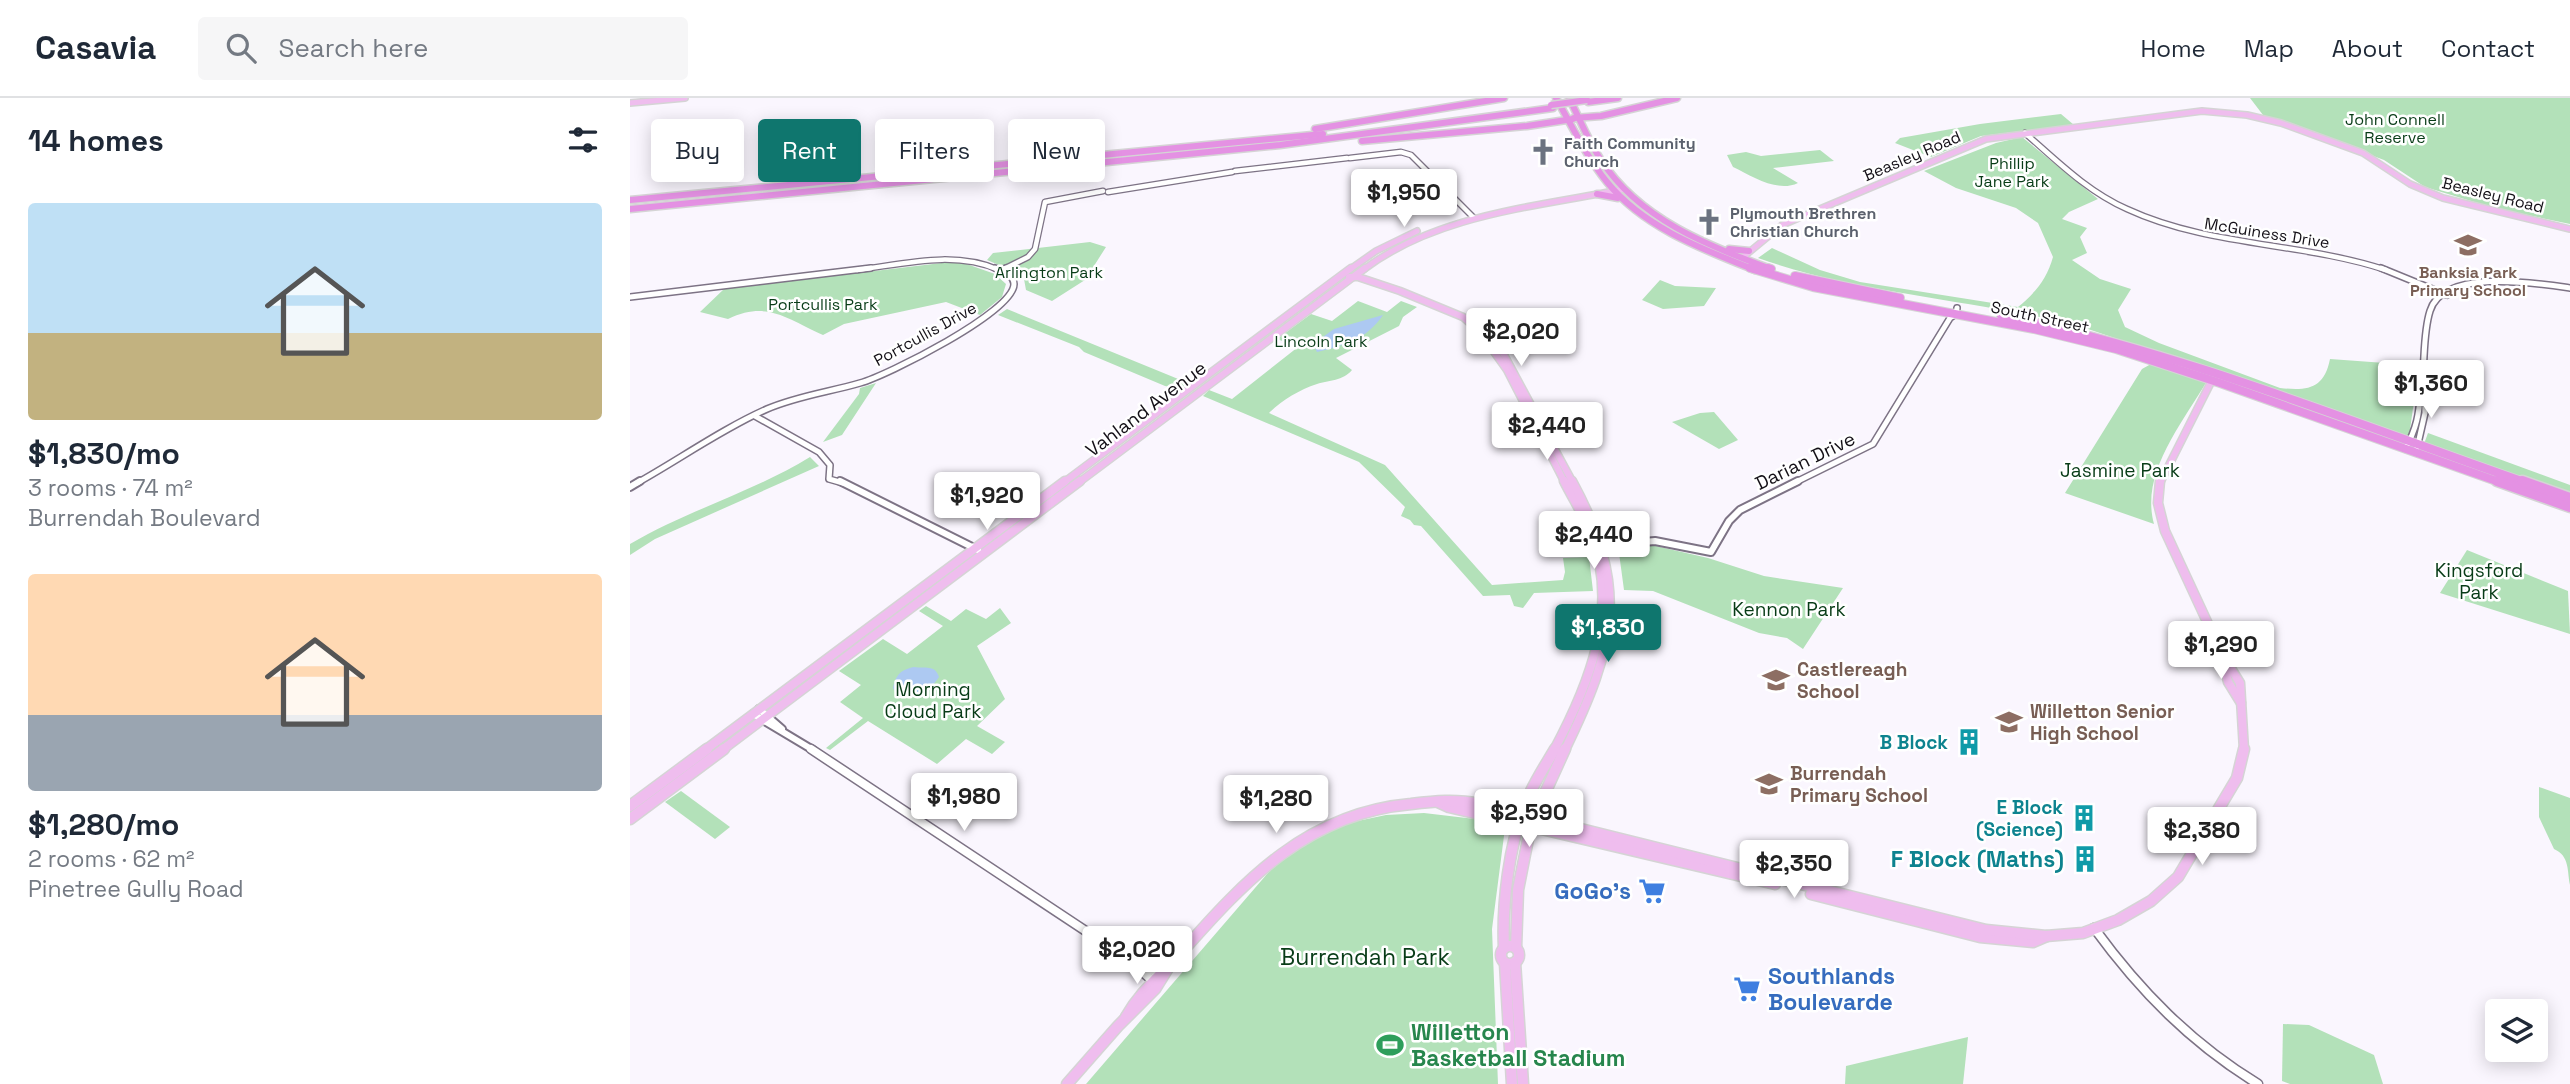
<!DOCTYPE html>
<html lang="en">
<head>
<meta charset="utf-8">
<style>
	:root { --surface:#fff; --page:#f6f6f7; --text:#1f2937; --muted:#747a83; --line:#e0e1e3; --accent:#0f766e }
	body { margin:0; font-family:"Space Grotesk",sans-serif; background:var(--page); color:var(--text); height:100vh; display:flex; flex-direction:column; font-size:26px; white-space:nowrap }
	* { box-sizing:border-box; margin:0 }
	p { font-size:23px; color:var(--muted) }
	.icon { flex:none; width:38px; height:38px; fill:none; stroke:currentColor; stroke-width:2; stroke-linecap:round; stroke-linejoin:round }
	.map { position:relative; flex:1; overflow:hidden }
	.panel { display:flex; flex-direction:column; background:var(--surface); width:630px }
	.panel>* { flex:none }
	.top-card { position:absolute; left:21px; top:21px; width:665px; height:63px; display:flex; gap:14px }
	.tools { position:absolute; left:1855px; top:901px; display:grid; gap:14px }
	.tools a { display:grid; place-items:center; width:63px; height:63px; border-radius:7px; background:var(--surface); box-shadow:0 4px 18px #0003; font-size:35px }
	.price { position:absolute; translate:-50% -60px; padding:0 16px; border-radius:7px; background:#fff; color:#222; font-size:23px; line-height:46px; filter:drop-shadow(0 2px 4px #0008) }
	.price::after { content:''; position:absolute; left:50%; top:42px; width:21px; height:16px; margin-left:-10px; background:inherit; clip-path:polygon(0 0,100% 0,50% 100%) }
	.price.current { background:var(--accent); color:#fff }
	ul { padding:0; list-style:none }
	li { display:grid; align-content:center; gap:14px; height:371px; padding:0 28px }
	li span { display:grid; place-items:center; height:217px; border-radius:7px; color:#555 }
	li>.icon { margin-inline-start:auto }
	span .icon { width:126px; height:126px; fill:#fffc; stroke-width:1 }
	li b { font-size:30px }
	h2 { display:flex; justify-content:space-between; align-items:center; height:84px; padding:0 28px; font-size:30px }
	.tag { padding:0 24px; border-radius:7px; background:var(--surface); box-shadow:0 4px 18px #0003; font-size:24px; line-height:63px }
	.tag.current { background:var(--accent); color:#fff }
	header { display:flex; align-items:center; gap:42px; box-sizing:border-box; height:98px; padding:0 35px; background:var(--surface); border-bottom:2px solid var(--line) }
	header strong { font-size:33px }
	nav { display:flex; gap:38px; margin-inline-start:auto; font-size:24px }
	.search { width:490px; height:63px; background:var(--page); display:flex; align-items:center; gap:18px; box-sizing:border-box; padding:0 24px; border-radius:7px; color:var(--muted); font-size:26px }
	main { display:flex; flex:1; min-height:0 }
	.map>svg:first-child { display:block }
	.green { fill:#b3e1b9 }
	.water { fill:#adc9f2 }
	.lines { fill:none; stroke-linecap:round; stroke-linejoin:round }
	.minor-far3-casing { stroke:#7d7385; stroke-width:7 }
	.minor-far2-casing { stroke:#7d7385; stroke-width:8 }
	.minor-far1-casing { stroke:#7d7385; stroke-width:10 }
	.minor-casing { stroke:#7d7385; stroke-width:11 }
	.major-far3-casing { stroke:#d5d4d5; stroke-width:8 }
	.major-far2-casing { stroke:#d5d4d5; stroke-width:9 }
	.major-far1-casing { stroke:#d5d4d5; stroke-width:11 }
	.major-casing { stroke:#d5d4d5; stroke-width:13 }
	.highway-far2-casing { stroke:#d5d4d5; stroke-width:9 }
	.highway-far1-casing { stroke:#d5d4d5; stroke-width:10 }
	.highway-casing { stroke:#d5d4d5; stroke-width:13 }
	.minor-far3 { stroke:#fff; stroke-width:4.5 }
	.minor-far2 { stroke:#fff; stroke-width:5 }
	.minor-far1 { stroke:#fff; stroke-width:6 }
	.minor { stroke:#fff; stroke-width:8 }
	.major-far3 { stroke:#efbdee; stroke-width:5 }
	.major-far2 { stroke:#efbdee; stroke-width:6 }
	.major-far1 { stroke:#efbdee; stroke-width:8 }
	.major { stroke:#efbdee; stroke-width:10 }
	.highway-far2 { stroke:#e491e3; stroke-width:6 }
	.highway-far1 { stroke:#e491e3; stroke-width:8 }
	.highway { stroke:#e491e3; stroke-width:10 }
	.highway-bridge-casing { stroke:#d5d4d5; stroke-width:9; stroke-linecap:butt }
	.highway-bridge { stroke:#e491e3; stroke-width:6 }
	.labels { text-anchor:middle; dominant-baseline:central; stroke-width:5; stroke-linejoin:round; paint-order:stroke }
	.far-park-label { font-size:16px; fill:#083c17; stroke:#fff }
	.far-worship-label { font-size:16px; font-weight:bold; fill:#5b616d; stroke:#fff; text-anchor:start }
	.far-street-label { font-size:16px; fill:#141017; stroke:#fff }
	.far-education-label { font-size:16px; font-weight:bold; fill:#785e54; stroke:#fff }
	.street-label { font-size:19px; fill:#141017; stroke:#fff }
	.park-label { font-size:19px; fill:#083c17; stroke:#fff }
	.education-label { font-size:19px; font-weight:bold; fill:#785e54; stroke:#fff; text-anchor:start }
	.culture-label { font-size:19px; font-weight:bold; fill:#0d838f; stroke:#fff; text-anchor:end }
	.near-culture-label { font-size:23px; font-weight:bold; fill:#0d838f; stroke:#fff; text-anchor:end }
	.near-shop-label { font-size:23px; font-weight:bold; fill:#366cbe; stroke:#fff; text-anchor:end }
	.near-park-label { font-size:23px; fill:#083c17; stroke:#fff }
	.near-leisure-label { font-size:23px; font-weight:bold; fill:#27864d; stroke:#fff; text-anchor:start }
</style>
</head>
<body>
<header>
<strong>Casavia</strong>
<div class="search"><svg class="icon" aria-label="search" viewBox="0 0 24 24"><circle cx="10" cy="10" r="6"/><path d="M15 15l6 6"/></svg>Search here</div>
<nav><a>Home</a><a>Map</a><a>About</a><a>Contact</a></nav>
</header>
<main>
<section class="panel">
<h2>14 homes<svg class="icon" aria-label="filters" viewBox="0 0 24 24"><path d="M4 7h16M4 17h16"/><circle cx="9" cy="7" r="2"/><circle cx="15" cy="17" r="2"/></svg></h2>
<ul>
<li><span style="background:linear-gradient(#bfe0f5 60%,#c2b280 0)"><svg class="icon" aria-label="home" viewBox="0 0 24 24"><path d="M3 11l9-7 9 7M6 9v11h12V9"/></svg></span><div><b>$1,830/mo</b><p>3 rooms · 74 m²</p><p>Burrendah Boulevard</p></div></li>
<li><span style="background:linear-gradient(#ffd9b3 65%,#9aa5b1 0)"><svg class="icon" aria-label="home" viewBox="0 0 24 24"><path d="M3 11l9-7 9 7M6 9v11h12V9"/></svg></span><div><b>$1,280/mo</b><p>2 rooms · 62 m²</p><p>Pinetree Gully Road</p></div></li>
</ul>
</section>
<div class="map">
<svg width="1940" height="986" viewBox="0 0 1940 986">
	<rect width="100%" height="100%" fill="#faf6fe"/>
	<g class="green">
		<path d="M1620,0H1940V126L1864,110L1795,89L1754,62L1633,17Z"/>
		<path d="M1431,16L1444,27L1351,38L1301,59L1265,45L1270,40L1350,26Z"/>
		<path d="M1392,39L1468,101L1439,114L1432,121L1457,130L1450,139L1457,155L1442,162L1470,181L1501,191L1488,212L1495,229L1529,245L1650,290C1678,293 1694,291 1700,261L1755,265L1788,274L1779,339L1452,229C1345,201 1233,197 1128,160L1142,150L1190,172L1230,184L1388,209C1405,195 1417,181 1423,159L1408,125L1386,110L1326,90L1294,73L1366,45Z"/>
		<path d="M1190,52L1204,63L1143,70L1168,85C1147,95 1122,78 1103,69L1097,57L1116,54L1131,58Z"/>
		<path d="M460,144L476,149L455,182L422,203L396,192L394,181L383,173L357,162L363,155Z"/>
		<path d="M328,163L365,176L376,186L372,199L350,217L316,204L214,226L193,237C157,221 138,202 98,221L70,214L94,191Z"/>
		<path d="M1030,182L1045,188L1086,190L1074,208L1033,211L1012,202Z"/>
		<path d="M728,203L757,214L771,203L787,209L773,219L769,228L706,260L722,272C713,283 699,282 687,286C669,292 652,302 639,315L755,367L862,487L933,482L935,474L933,460L959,459L963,493L904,495L893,510L884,508L880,497L853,498L791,428L784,427L780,422L771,418L775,409L729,364L573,298L579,292L602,301L668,249L647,241L681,216L702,223Z"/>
		<path d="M377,211L558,285L550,291L535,288L454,254L449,249L368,217Z"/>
		<path d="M1521,266L1577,283C1552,326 1510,375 1524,426L1435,395L1512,271Z"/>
		<path d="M246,285L212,337L193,344L229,296L230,290Z"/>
		<path d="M1084,314L1108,342L1089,351L1042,324L1070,315Z"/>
		<path d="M1798,335L1940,387V397L1794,346Z"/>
		<path d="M180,359L189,368L25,441L0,457V446C58,412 123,394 180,359Z"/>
		<path d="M1017,446L1078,460L1134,478L1213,490L1173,551L1157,540L1129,535L1023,493L994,492L989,455Z"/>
		<path d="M1837,452L1938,493L1940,536L1810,495Z"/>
		<path d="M296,508L321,523L336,511L356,521L370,510L381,525L347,548L375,601L347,628L375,644L362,656L336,641L307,666L238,623L200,652L196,650L233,620L210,604L231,587L209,573L253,541L277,556L313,528L289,513Z"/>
		<path d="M1909,689L1940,700V787C1937,773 1940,758 1924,751L1909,719Z"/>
		<path d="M51,693L100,729L85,741L35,704Z"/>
		<path d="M794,715L862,723L875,730L862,831L868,986H456L644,768L685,740L718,725L756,717Z"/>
		<path d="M1653,926L1679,927L1744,957L1753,986H1660L1652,983Z"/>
		<path d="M1338,939L1333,986H1215L1216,968Z"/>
	</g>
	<g class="water">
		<path d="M753,217C736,242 715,247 687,254L683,246L704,231Z"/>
		<path d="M284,569C295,571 305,566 309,579C299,594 285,603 267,597L263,590C266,577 270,572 284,569Z"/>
	</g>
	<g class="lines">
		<defs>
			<g id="minor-far3">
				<path d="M1395,35C1427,63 1458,94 1497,111C1579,149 1671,144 1756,172"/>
				<path d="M720,60L771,54L781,57L844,120"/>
				<path d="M605,73L717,60"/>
				<path d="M478,94L602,74"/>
				<path d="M227,172C274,166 324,152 369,172"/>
				<path d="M372,172L398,159L405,151L415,104L473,93"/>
			</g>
			<g id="minor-far2">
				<path d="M1751,170L1817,197"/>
				<path d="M371,172L376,170"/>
				<path d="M0,199L241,170"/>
				<path d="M125,318L189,354L200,367L199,381L213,385"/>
				<path d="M1787,350L1795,315L1794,280"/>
				<path d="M1775,351C1789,327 1789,311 1792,284C1795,262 1793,235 1800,213C1813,170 1906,185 1940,190"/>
				<path d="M7,385C50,361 92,331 137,311C167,298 199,294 230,285C256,278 384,214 384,186C384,177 372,173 365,170"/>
				<path d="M1164,385L1243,346L1320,220L1326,216L1327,210"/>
			</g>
			<g id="minor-far1">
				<path d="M210,383L348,452"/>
				<path d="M0,389L10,383"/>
				<path d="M967,448L1025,443L1081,454L1099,423L1110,412L1168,383"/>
				<path d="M129,611L152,631"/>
				<path d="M123,616L183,652"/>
			</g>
			<g id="minor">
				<path d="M181,651L498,861L525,885"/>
				<path d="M1464,830C1510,893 1561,945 1628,986"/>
				<path d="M500,862L531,877"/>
			</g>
			<g id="major-far3">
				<path d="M0,5L55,0"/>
				<path d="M1112,160L1152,127L1356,41L1572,13L1617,17L1651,25L1733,55L1780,86L1813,100L1940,131"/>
				<path d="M719,172L746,153L787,133"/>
				<path d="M733,172C807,116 906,109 994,91"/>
			</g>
			<g id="major-far2">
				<path d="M719,179H728L770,193L833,219L873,255L943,385"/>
				<path d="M862,251L877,272L935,385"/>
				<path d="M433,385L721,170"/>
				<path d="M448,385L735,170"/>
				<path d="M1530,385L1581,284L1590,283"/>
			</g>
			<g id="major-far1">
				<path d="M1530,383L1528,405L1535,433L1592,556L1610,585L1614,652"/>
				<path d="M1593,563L1598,584L1611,605"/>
				<path d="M75,652L435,383"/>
				<path d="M92,652L450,383"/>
				<path d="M924,652C959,587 990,511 961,436C954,418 943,401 934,383"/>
				<path d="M935,652C986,547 1000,490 942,383"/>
			</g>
			<g id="major">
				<path d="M808,704L819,709L1145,786"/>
				<path d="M0,708L77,651"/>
				<path d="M0,721L94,651"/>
				<path d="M1181,796L1350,839L1403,844L1417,838"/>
				<circle cx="880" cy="857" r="9"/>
				<path d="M874,850C872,805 879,747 896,704C903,686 915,668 925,651"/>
				<path d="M886,850L888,792L901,726L935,651"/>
				<path d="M885,864L893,986"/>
				<path d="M875,865L882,986"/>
				<path d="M496,919C511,892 532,877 551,855C616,781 678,715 781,706C805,703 826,701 850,706L1356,832L1416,838L1453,835L1488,822L1521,803L1548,779L1607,680L1614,651"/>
				<path d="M437,986L488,928L525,891L538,870"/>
			</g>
			<g id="highway-far2">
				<path d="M926,0C942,28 956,58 977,84C1013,129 1072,151 1125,172"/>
				<path d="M939,0C950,21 958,43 971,62C1009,121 1078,148 1141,171"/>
				<path d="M958,4L988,0"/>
				<path d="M944,20L971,18L1047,0"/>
				<path d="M685,31L874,0"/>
				<path d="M732,43L897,28L943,21"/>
				<path d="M967,96L988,100"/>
				<path d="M0,102L693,36"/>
				<path d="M0,111L650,47L923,10"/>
				<path d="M1099,151L1119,153"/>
			</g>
			<g id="highway-far1">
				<path d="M1120,170L1183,189L1404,231L1486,251L1590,285L1872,385"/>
				<path d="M1138,170L1141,171"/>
				<path d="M1165,178L1270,200"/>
				<path d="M1371,217C1551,254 1724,325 1897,385"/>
			</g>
			<g id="highway">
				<path d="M1867,383L1940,409"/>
				<path d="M1892,383L1940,400"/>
			</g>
		</defs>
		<use href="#minor-far3" class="minor-far3-casing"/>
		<use href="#minor-far2" class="minor-far2-casing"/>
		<use href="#minor-far1" class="minor-far1-casing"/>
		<use href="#minor" class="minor-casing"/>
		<use href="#major-far3" class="major-far3-casing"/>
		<use href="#major-far2" class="major-far2-casing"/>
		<use href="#major-far1" class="major-far1-casing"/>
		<use href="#major" class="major-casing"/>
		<use href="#highway-far2" class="highway-far2-casing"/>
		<use href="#highway-far1" class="highway-far1-casing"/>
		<use href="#highway" class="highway-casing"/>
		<use href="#minor-far3" class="minor-far3"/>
		<use href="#minor-far2" class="minor-far2"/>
		<use href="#minor-far1" class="minor-far1"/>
		<use href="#minor" class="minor"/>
		<use href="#major-far3" class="major-far3"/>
		<use href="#major-far2" class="major-far2"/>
		<use href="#major-far1" class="major-far1"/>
		<use href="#major" class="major"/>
		<use href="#highway-far2" class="highway-far2"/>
		<use href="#highway-far1" class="highway-far1"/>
		<use href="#highway" class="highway"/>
		<defs>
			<path id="highway-bridge" d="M921,7L957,2"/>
		</defs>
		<use href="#highway-bridge" class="highway-bridge-casing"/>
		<use href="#highway-bridge" class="highway-bridge"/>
	</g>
	<defs>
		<symbol id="church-bare" viewBox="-9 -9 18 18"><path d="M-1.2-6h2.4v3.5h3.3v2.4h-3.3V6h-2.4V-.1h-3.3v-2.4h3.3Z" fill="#6b7280" stroke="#fff" stroke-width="2.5" paint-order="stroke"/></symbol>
		<symbol id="school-bare" viewBox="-9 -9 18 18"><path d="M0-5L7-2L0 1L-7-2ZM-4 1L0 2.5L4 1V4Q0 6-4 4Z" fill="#8d6e63" stroke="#fff" stroke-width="2.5" paint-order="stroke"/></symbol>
		<symbol id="building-bare" viewBox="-9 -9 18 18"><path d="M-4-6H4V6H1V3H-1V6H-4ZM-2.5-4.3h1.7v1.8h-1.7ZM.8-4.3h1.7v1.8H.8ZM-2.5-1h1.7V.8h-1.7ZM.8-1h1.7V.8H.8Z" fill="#0f9aa8" stroke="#fff" stroke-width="2.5" paint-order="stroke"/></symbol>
		<symbol id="supermarket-bare" viewBox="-9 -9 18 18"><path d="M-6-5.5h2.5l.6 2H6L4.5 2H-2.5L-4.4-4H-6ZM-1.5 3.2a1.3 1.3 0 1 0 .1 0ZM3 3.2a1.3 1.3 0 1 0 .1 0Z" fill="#3f7fe0" stroke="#fff" stroke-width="2.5" paint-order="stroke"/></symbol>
		<symbol id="stadium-bare" viewBox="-9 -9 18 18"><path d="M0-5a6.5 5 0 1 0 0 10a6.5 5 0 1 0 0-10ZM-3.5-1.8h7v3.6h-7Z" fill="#2e9e5b" stroke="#fff" stroke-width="2.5" paint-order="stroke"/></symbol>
	</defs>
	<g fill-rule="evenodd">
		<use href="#church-bare" x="894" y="35" width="38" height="38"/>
		<use href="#church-bare" x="1060" y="105" width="38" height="38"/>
		<use href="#school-bare" x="1819" y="128" width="38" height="38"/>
		<use href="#school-bare" x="1127" y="563" width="38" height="38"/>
		<use href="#school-bare" x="1360" y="605" width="38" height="38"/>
		<use href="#building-bare" x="1320" y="625" width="38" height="38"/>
		<use href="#school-bare" x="1120" y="667" width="38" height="38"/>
		<use href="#building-bare" x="1435" y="701" width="38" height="38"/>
		<use href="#building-bare" x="1436" y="742" width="38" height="38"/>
		<use href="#supermarket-bare" x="1003" y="774" width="38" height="38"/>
		<use href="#supermarket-bare" x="1098" y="872" width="38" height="38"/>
		<use href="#stadium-bare" x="741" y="928" width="38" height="38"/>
	</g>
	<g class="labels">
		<g class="far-park-label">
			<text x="1765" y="21">John Connell<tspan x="1765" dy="18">Reserve</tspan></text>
			<text x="1382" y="65">Phillip<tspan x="1382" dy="18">Jane Park</tspan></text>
			<text x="419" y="174">Arlington Park</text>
			<text x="193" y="206">Portcullis Park</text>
			<text x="691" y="243">Lincoln Park</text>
		</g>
		<g class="far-worship-label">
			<text x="934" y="45">Faith Community<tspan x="934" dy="18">Church</tspan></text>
			<text x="1100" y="115">Plymouth Brethren<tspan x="1100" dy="18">Christian Church</tspan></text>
		</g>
		<g class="far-street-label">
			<text transform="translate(1282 58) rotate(-23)">Beasley Road</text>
			<text transform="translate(1863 97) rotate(14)">Beasley Road</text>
			<text transform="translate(1637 135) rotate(9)">McGuiness Drive</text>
			<text transform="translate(1410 219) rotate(12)">South Street</text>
			<text transform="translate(295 236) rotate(-29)">Portcullis Drive</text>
		</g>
		<g class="far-education-label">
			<text x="1838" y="174">Banksia Park<tspan x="1838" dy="18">Primary School</tspan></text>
		</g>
		<g class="street-label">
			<text transform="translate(516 311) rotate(-37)">Vahland Avenue</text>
			<text transform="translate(1175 363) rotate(-26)">Darian Drive</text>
		</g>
		<g class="park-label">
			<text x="1490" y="372">Jasmine Park</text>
			<text x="1849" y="472">Kingsford<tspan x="1849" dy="22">Park</tspan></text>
			<text x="1159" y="511">Kennon Park</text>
			<text x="303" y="591">Morning<tspan x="303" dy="22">Cloud Park</tspan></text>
		</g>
		<g class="education-label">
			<text x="1167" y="571">Castlereagh<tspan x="1167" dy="22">School</tspan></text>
			<text x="1400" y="613">Willetton Senior<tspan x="1400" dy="22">High School</tspan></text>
			<text x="1160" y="675">Burrendah<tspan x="1160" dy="22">Primary School</tspan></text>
		</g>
		<g class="culture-label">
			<text x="1318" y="644">B Block</text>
			<text x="1433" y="709">E Block<tspan x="1433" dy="22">(Science)</tspan></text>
		</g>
		<g class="near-culture-label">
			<text x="1434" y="761">F Block (Maths)</text>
		</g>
		<g class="near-shop-label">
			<text x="1001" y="793">GoGo's</text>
			<text x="1138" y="878" text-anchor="start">Southlands<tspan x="1138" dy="26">Boulevarde</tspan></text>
		</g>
		<g class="near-park-label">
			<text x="735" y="859">Burrendah Park</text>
		</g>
		<g class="near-leisure-label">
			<text x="781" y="934">Willetton<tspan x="781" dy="26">Basketball Stadium</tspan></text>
		</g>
	</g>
</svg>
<div class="tools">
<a><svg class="icon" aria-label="layers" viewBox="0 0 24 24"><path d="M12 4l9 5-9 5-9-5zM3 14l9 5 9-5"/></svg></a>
</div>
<b class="price" style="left:774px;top:131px">$1,950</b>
<b class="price" style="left:891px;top:270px">$2,020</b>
<b class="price" style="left:1801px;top:322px">$1,360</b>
<b class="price" style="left:917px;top:364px">$2,440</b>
<b class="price" style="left:357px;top:434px">$1,920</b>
<b class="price" style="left:964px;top:473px">$2,440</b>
<b class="price current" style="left:978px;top:566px">$1,830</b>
<b class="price" style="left:1591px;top:583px">$1,290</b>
<b class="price" style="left:334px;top:735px">$1,980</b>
<b class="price" style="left:646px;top:737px">$1,280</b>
<b class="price" style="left:899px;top:751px">$2,590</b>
<b class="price" style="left:1572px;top:769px">$2,380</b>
<b class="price" style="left:1164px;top:802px">$2,350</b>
<b class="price" style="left:507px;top:888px">$2,020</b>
<div class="top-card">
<a class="tag">Buy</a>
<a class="tag current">Rent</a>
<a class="tag">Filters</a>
<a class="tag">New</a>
</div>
</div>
</main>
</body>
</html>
